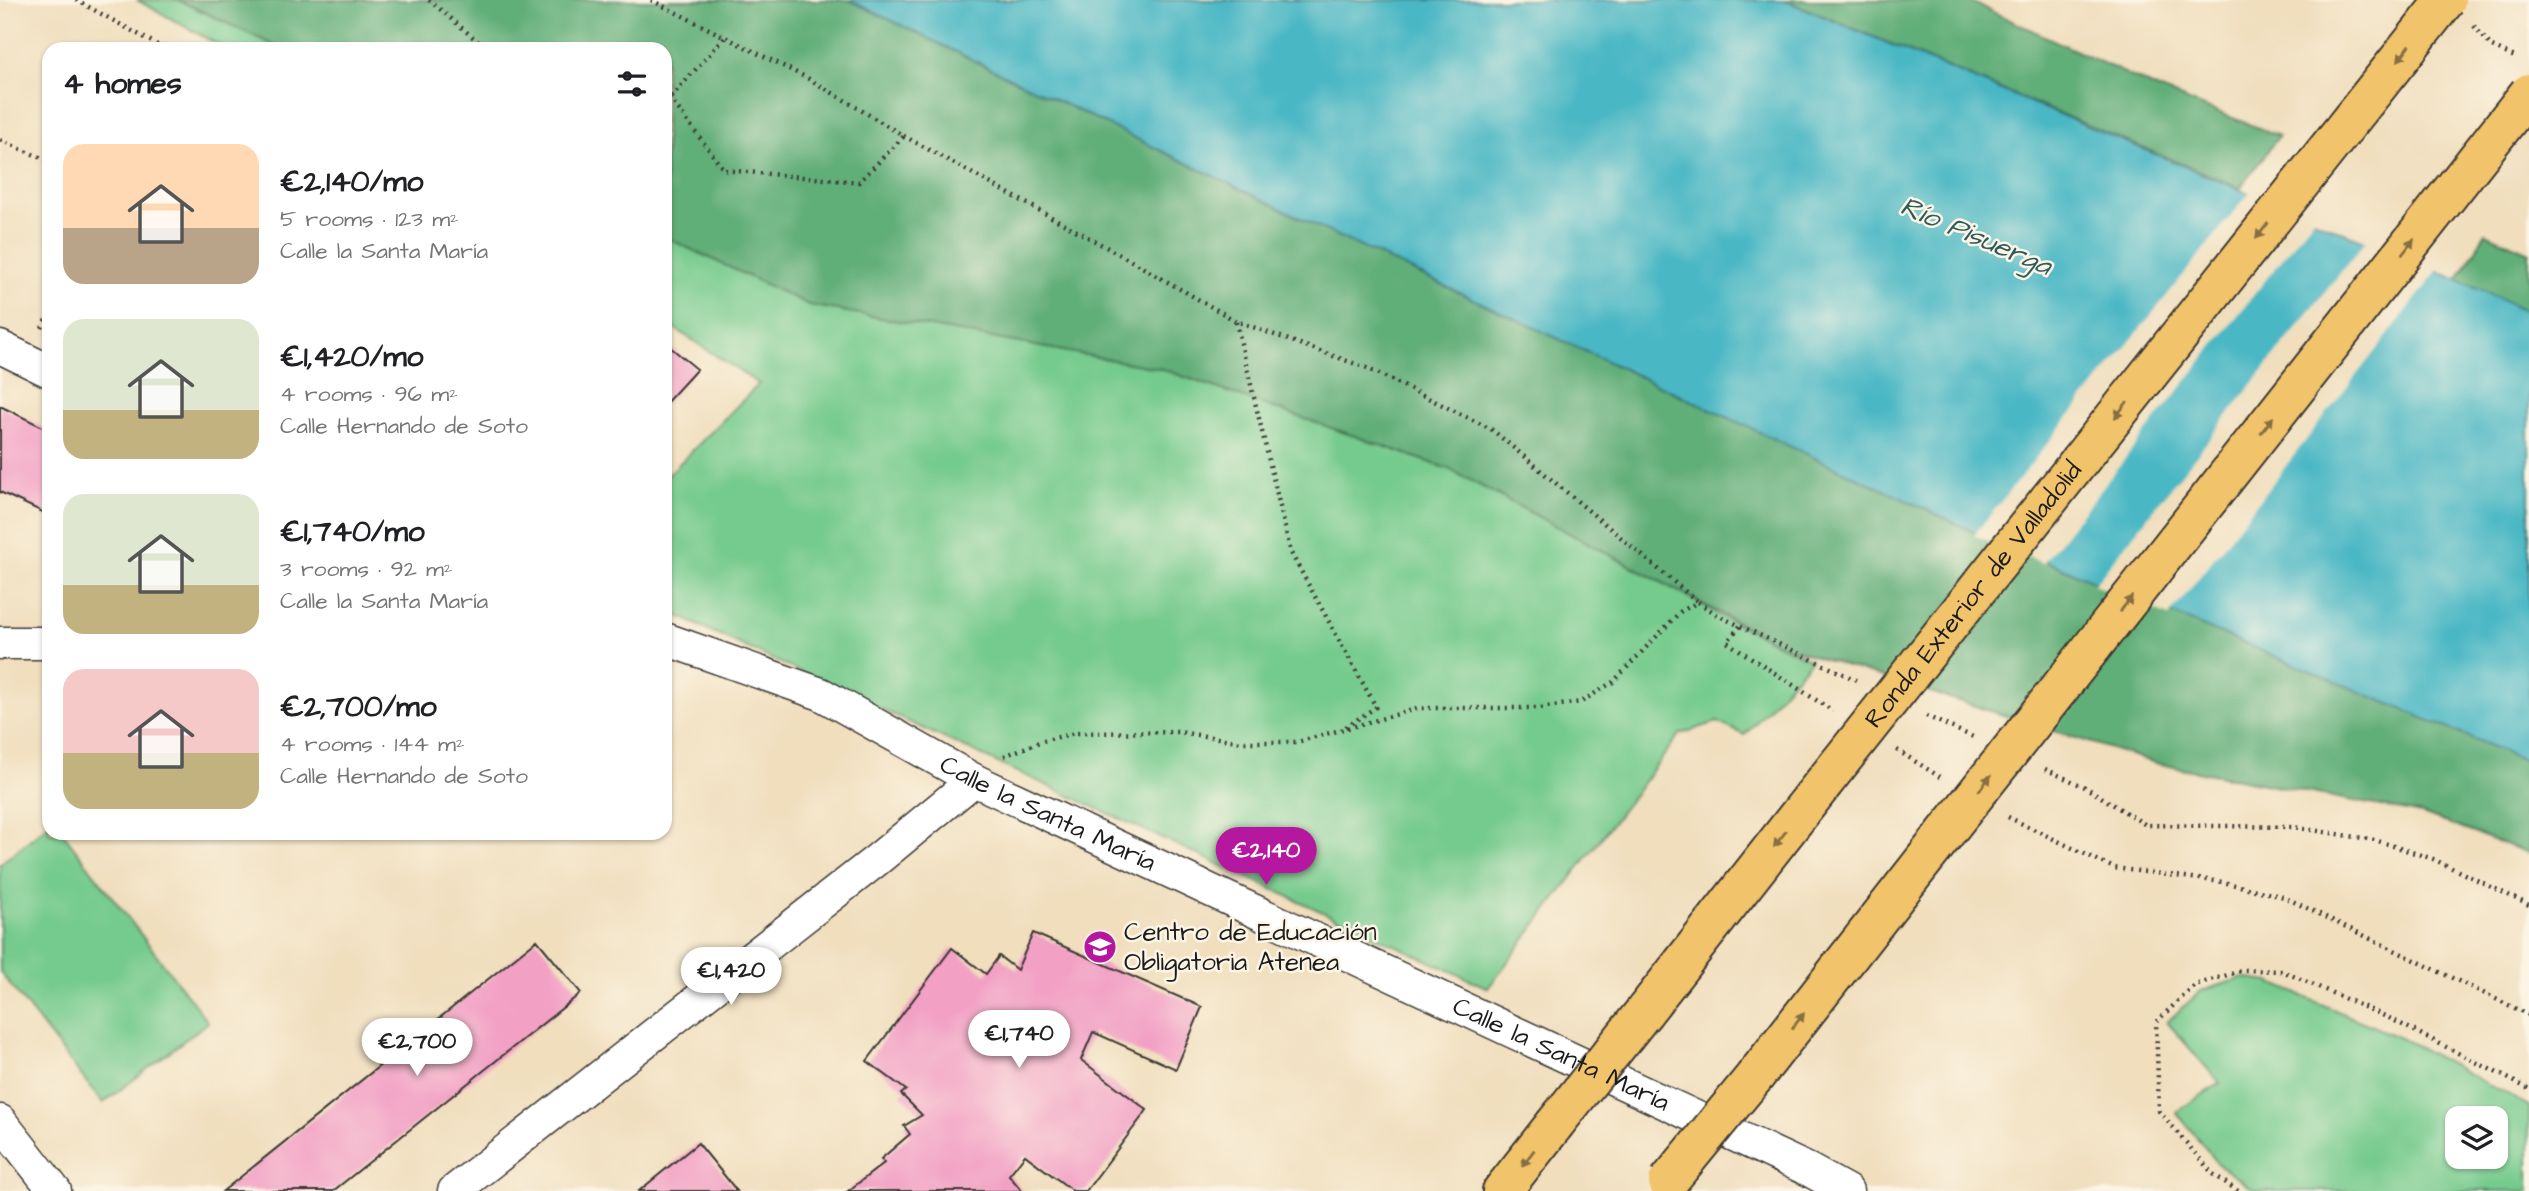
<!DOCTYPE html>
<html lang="en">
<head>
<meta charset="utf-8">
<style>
	:root { --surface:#fff; --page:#f6f6f6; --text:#202124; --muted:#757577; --accent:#b5179e }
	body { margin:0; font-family:"Architects Daughter",sans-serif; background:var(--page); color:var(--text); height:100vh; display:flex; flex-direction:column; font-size:26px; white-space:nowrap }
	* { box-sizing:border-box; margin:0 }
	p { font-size:23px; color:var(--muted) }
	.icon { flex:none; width:38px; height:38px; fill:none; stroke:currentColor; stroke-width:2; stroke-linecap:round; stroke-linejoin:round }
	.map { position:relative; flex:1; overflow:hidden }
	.details { position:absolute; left:42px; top:42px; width:630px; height:798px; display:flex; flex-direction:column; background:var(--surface); border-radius:21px; box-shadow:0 2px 5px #0004 }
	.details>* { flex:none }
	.fabs { position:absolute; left:2445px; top:1106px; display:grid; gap:14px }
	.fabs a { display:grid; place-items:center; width:63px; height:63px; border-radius:14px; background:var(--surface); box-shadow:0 2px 5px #0004; font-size:35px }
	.price { position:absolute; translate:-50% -60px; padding:0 16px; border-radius:24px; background:#fff; color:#222; font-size:23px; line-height:46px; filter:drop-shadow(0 2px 4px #0008) }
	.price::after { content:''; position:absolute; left:50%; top:42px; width:21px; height:16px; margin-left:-10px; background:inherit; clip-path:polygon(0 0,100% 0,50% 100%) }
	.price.on { background:var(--accent); color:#fff }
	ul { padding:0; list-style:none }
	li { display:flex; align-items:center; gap:21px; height:175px; padding:0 21px }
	li span { display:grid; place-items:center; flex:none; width:196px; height:140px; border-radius:21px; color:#555 }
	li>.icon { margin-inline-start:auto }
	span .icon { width:84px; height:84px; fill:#fffc; stroke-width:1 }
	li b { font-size:30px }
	h2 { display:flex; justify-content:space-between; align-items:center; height:84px; padding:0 21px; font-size:30px }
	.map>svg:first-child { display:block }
	.green { fill:#75ca8d; stroke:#487354; stroke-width:2; fill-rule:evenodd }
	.forest { fill:#60ae78; stroke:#3e654a; stroke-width:2 }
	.water { fill:#49b7c4; stroke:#326a70; stroke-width:2 }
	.pier { fill:#f0debd }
	.building { fill:#f2a0c4 }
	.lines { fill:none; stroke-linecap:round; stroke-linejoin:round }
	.street-casing { stroke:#3c3934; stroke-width:35 }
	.highway-casing { stroke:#3c3934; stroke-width:42 }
	.path { stroke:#3c3934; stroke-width:4.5; stroke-dasharray:2 5; stroke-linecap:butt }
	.street { stroke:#fff; stroke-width:32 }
	.highway { stroke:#f1c36a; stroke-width:38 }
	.highway-bridge-casing { stroke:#3c3934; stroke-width:42; stroke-linecap:butt }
	.highway-bridge { stroke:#f1c36a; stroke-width:38 }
	.oneway { fill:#867043 }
	.labels { text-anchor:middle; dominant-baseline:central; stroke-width:5; stroke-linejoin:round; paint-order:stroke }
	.street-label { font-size:26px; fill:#1c1c1c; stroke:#fcf5e5 }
	.poi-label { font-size:26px; fill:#1c1c1c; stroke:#fcf5e5; text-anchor:start }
	.water-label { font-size:28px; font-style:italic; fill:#2e5a5f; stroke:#fcf5e5 }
</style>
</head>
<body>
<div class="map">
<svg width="2529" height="1191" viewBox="0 0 2529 1191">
	<rect width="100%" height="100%" fill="#fcf5e5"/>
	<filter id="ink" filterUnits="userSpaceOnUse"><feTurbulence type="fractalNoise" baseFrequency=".0143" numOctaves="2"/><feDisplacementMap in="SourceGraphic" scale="14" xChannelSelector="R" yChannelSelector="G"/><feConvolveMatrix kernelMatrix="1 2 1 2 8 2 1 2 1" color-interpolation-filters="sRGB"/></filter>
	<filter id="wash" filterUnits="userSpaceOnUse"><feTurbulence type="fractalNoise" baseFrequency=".00686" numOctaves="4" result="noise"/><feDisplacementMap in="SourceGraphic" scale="28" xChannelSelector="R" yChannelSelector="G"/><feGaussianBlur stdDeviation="1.57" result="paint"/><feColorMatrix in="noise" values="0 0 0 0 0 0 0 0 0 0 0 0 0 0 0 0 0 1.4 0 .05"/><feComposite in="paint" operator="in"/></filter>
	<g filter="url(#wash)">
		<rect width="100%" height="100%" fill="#f0debd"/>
		<g class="green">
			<path d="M137,0H178L282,49H226Z"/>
			<path d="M665,208L1162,369L1449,469L1698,602L1720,616L1811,660L1745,735L1717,722L1680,734L1488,988L665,610V478L759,384L665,322Z"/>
			<path d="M49,824V833H63L208,1022L103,1103L0,972V864Z"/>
			<path d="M2242,978L2270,982L2407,1041L2529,1106V1191H2255L2221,1167L2176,1112L2220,1083L2167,1022L2201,991ZM2496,1118V1157H2457V1118Z"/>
		</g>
		<g class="forest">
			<path d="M178,0H849L1346,240L1964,527L2529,762V853L2422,814L2159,764L1780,645L1449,469L1162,369L809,305L665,237V49H282Z"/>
			<path d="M1784,0H1967L2161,90L2279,136L2240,188Z"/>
			<path d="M2486,233L2529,252V312L2457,280Z"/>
		</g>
		<path class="water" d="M849,0H1784L2480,289L2529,312V762L1964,527L1346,240Z"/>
		<g class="pier">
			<path d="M2252,190L2315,217L2043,563L1974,535Z"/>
			<path d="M2367,239L2439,269L2169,616L2094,585Z"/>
		</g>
		<g id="blocks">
			<g class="building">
				<path d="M665,343L697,369L665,404Z"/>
				<path d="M0,406L49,430V515L0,492Z"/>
				<path d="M1033,933L1202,1007L1176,1069L1093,1032L1081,1060L1147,1110L1086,1191H1073L1025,1155L1009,1175L1022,1191H848L884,1163L881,1159L910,1134L904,1126L922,1115L901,1094L906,1090L867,1061L952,948L986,974L999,956L1017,970Z"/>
				<path d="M537,940L581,993L333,1191H223Z"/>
				<path d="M698,1143L737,1191H639Z"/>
			</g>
		</g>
	</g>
	<g filter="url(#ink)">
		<use href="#blocks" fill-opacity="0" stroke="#3c3934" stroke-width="2"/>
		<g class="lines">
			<defs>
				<g id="street">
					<path d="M0,347L49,371"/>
					<path id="s1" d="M665,639L821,694L974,780L1809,1170L1847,1191"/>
					<path d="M0,643H49"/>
					<path d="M0,1121L55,1191"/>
					<path d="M454,1191L878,859L974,780"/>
				</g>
				<g id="highway">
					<path d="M1644,1012L1822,785"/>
					<path d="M1756,1075L1943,836"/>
					<path d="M1502,1191L1554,1125"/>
				</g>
			</defs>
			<use href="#street" class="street-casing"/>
			<use href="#highway" class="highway-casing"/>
			<g class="path">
				<path d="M76,0L165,49"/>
				<path d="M429,0L487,49"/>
				<path d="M651,0L811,80L904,136L1126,258L1236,321L1367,368L1491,429L1698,602"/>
				<path d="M2474,26L2492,47L2517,58"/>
				<path d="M665,97L670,98L725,37"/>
				<path d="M670,98L724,170L859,182L904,136"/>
				<path d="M0,140L49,161"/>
				<path d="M1236,322L1291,553L1376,707L1343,729"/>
				<path d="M42,328L49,313"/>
				<path d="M1740,626L1727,642L1833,711"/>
				<path d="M1926,716L1973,737"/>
				<path d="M1897,750L1940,777"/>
				<path d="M1004,756L1042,741L1075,733L1179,732L1243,742H1297L1420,708H1540L1581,702L1613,682L1680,612L1698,602L1719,616L1856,680"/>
				<path d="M2045,769L2085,787L2146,825L2293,827L2375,840L2433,859L2529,905"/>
				<path d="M2008,817L2114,868L2223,882L2284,897L2529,1015"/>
				<path d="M2238,1191L2213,1174L2159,1111L2156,1022L2195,985L2244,970L2282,971L2389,1018L2529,1089"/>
			</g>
			<use href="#street" class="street"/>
			<use href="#highway" class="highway"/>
			<defs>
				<g id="highway-bridge">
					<path id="s2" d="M1822,785L2446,0"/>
					<path d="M1943,836L2529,93"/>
					<path d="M1554,1125L1644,1012"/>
					<path d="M1668,1182L1756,1075"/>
				</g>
			</defs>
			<use href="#highway-bridge" class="highway-bridge-casing"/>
			<use href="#highway-bridge" class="highway-bridge"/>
		</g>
		<defs><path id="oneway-solid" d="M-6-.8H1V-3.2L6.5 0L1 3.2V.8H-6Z" transform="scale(1.75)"/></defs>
		<g class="oneway">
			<use href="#oneway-solid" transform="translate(2404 53) rotate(128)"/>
			<use href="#oneway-solid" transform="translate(2262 231) rotate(128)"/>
			<use href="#oneway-solid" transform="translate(2408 247) rotate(-52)"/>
			<use href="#oneway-solid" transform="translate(2121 410) rotate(128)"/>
			<use href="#oneway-solid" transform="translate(2267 425) rotate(-52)"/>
			<use href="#oneway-solid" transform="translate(2126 604) rotate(-52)"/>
			<use href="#oneway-solid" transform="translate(1985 783) rotate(-52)"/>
			<use href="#oneway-solid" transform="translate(1780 839) rotate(128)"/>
			<use href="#oneway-solid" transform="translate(1798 1021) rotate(-52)"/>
			<use href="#oneway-solid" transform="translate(1528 1158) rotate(128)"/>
		</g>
	</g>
	<defs>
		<symbol id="school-disc" viewBox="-11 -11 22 22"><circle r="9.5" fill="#b5179e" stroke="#fcf5e5"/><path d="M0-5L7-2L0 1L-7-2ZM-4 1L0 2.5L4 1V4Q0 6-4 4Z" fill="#fff"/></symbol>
	</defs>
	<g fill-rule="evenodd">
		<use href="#school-disc" x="1081" y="928" width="38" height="38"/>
	</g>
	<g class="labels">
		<g class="street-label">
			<text stroke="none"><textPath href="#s2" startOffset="243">Ronda Exterior de Valladolid</textPath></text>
			<text stroke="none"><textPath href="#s1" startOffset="422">Calle la Santa María</textPath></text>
			<text stroke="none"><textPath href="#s1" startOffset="989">Calle la Santa María</textPath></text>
		</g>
		<g class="poi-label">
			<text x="1124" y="932">Centro de Educación<tspan x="1124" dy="30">Obligatoria Atenea</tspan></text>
		</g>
		<g class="water-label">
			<text transform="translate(1976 236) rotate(23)">Río Pisuerga</text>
		</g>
	</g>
</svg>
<div class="fabs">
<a><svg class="icon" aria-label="layers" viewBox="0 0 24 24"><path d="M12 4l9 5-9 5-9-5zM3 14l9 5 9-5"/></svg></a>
</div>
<b class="price on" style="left:1266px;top:887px">€2,140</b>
<b class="price" style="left:731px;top:1007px">€1,420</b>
<b class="price" style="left:1019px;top:1070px">€1,740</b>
<b class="price" style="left:417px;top:1078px">€2,700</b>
<section class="details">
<h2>4 homes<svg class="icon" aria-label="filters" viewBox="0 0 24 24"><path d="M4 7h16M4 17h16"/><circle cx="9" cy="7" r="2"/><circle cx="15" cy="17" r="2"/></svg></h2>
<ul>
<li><span style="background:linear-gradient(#ffd9b3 60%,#b9a48a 0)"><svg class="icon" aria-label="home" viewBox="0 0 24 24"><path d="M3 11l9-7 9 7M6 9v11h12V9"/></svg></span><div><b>€2,140/mo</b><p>5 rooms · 123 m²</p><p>Calle la Santa María</p></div></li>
<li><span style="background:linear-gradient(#dfe7d0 65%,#c2b280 0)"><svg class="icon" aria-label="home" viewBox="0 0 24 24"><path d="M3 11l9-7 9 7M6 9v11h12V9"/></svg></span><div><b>€1,420/mo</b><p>4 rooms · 96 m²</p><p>Calle Hernando de Soto</p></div></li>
<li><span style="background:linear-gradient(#dfe7d0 65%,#c2b280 0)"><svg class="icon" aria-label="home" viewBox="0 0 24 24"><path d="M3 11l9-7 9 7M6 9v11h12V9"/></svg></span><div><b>€1,740/mo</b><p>3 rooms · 92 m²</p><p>Calle la Santa María</p></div></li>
<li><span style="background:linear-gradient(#f6c9c9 60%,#c2b280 0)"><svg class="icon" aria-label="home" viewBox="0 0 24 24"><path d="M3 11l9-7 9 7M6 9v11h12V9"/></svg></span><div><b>€2,700/mo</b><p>4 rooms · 144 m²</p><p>Calle Hernando de Soto</p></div></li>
</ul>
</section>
</div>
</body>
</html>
